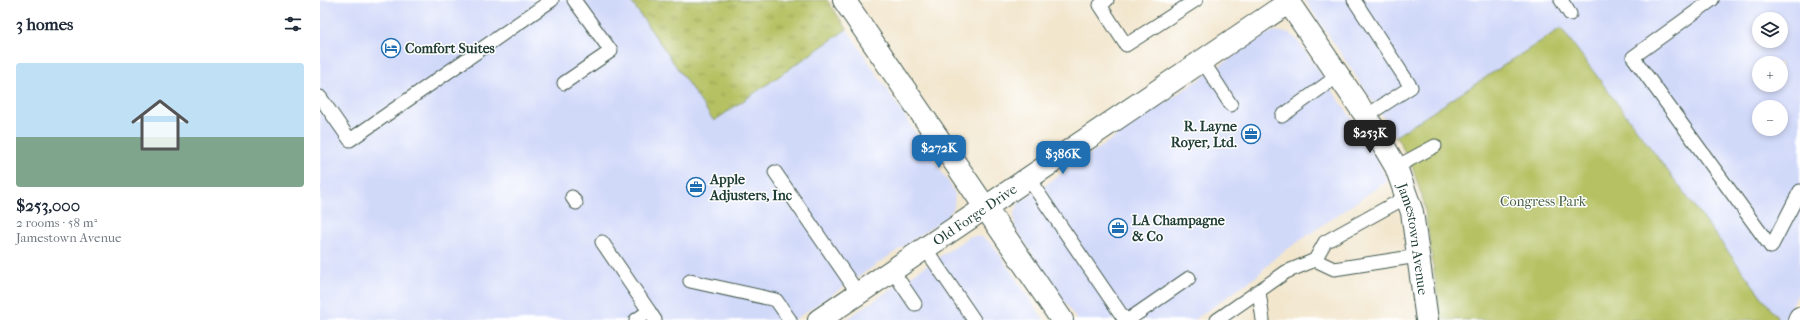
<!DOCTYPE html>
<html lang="en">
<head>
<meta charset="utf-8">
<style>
	:root { --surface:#fff; --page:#f6f6f7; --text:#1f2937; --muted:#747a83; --accent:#1f6fb2 }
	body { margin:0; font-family:"IM FELL French Canon",serif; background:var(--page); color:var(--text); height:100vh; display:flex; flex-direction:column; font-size:15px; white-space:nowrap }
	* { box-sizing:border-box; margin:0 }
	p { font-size:13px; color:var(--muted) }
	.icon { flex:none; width:22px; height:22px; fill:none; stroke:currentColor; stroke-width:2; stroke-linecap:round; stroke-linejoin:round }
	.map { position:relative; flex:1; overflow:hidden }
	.sheet { display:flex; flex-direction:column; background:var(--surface); width:320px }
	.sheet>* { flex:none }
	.buttons { position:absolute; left:1432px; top:12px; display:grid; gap:8px }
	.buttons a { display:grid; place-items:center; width:36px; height:36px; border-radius:50%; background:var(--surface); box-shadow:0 2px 6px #0003; font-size:20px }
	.price { position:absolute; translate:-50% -34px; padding:0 9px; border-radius:8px; background:var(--accent); color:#fff; font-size:13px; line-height:26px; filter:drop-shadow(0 1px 2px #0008) }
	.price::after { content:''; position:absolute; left:50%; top:24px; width:12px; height:9px; margin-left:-6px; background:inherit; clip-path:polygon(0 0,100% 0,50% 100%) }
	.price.on { background:#222; color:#fff }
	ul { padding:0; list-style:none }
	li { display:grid; align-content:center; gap:8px; height:212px; padding:0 16px }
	li span { display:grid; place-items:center; height:124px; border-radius:4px; color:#555 }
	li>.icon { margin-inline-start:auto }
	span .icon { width:72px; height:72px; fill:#fffc; stroke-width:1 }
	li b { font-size:17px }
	h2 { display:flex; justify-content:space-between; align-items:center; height:48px; padding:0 16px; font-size:17px }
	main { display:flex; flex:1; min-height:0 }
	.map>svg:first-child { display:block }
	.built { fill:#d1d9f9; fill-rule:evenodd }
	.grass { fill:url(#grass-tufts); stroke:#6a7f4b }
	.park { fill:#b5c162; stroke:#6a7f4b }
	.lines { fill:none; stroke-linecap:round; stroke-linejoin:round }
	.lane-casing { stroke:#3f564b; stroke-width:15 }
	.street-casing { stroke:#3f564b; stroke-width:24 }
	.lane { stroke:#fff; stroke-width:13 }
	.street { stroke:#fff; stroke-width:22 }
	.labels { text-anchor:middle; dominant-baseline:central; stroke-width:3; stroke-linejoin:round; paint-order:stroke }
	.poi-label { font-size:14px; font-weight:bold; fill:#1f3d34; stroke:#fff; text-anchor:start }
	.park-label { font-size:14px; fill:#445e40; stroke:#fff }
	.street-label { font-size:14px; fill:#1f3d34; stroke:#fff }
</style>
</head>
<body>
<main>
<section class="sheet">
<h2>3 homes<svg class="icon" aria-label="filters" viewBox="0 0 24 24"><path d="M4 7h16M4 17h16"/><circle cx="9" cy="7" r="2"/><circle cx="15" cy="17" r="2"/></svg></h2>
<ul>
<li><span style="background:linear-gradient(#bfe0f5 60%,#7fa58c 0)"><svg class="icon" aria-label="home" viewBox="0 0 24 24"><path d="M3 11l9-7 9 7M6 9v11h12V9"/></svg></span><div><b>$253,000</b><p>2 rooms · 58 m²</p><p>Jamestown Avenue</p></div></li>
</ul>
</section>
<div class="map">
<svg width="1480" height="320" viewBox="0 0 1480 320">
	<defs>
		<pattern id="grass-tufts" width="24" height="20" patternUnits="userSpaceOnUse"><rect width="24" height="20" fill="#b5c162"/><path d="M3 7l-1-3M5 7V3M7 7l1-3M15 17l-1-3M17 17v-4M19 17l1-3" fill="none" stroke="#939e52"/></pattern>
	</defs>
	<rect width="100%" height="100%" fill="#fff"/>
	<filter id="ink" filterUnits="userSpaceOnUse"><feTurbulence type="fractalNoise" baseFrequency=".025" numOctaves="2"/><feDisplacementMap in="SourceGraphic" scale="8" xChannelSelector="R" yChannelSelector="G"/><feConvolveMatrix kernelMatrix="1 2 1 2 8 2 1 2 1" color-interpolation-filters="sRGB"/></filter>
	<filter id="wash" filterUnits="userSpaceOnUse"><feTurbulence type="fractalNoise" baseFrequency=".012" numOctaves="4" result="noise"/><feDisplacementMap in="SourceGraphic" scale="16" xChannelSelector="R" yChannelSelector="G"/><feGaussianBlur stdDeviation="0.9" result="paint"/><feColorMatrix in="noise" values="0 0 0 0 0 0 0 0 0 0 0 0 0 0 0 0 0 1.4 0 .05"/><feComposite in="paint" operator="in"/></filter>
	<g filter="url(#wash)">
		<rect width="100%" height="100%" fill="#f2e6cd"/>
		<g class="built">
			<path d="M0,0H310L394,121L527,29L631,186L635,194L634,207L627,217L474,320H0Z"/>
			<path d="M985,0H1480V289L1464,320H1459L1241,28L1076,136ZM1439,19H1461V41H1439ZM1439,63H1461V85H1439ZM1439,107H1461V129H1439Z"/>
			<path d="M954,31L970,33L978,41L1039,129L1058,161L1067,181L956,257L937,276L874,320H757L695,228L694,214L699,203L846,102L945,35Z"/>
			<path d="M655,236L662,237L673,245L724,320H525L643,241L649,237Z"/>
		</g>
		<path class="grass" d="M310,0H507L527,29L394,121Z"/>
		<path class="park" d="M1241,28L1459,320H1121L1104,203L1091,163L1076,136Z"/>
	</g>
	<g filter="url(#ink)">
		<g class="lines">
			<defs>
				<g id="lane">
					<path d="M787,0L780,5L806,45L876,0"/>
					<path d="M1034,0L1091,87L1046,116"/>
					<path d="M1241,0L1250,14"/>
					<path d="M1392,0L1313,57L1451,247L1480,191"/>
					<path d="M882,60L911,105"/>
					<path d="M244,83L291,51L254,0"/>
					<path d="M0,97L30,140L232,0"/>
					<path d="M962,116L1019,75"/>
					<path d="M1076,167L1115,146"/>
					<path d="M455,172L538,293"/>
					<path d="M708,178L805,320"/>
					<path d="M252,197L256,203"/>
					<path d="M282,242L329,311"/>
					<path d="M605,248L654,320"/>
					<path d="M995,260L1014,269L1098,256"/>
					<path d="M572,270L595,304"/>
					<path d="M370,281L456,300L470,320"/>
					<path d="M939,292L943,320"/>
					<path d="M316,320L329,311L335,320"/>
					<path d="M808,320L869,278"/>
					<path d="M897,320L966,272L995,260L1005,242L1088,196"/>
				</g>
				<g id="street">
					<path d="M524,0L742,320"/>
					<path id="s1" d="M967,0L1046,116L1076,167L1092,212L1107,320"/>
					<path id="s2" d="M499,320L969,2"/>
					<path d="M1479,320L1480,318"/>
				</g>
			</defs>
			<use href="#lane" class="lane-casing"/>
			<use href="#street" class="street-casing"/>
			<use href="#lane" class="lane"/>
			<use href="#street" class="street"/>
		</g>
	</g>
	<defs>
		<symbol id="hotel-ring" viewBox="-11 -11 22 22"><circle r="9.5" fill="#fff" stroke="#1f6fb2" stroke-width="1.5"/><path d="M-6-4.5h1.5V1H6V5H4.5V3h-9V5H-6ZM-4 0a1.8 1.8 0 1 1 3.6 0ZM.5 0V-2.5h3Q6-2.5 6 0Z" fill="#1f6fb2"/></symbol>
		<symbol id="office-ring" viewBox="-11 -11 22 22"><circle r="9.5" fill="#fff" stroke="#1f6fb2" stroke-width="1.5"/><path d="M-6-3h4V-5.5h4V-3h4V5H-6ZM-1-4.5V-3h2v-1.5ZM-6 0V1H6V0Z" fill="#1f6fb2"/></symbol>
	</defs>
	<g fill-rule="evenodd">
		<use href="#hotel-ring" x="60" y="37" width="22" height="22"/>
		<use href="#office-ring" x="920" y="123" width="22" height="22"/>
		<use href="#office-ring" x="365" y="176" width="22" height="22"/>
		<use href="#office-ring" x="787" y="217" width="22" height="22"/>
	</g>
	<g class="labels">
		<g class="poi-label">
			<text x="85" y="48">Comfort Suites</text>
			<text x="917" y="126" text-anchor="end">R. Layne<tspan x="917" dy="16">Royer, Ltd.</tspan></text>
			<text x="390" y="179">Apple<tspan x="390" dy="16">Adjusters, Inc</tspan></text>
			<text x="812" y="220">LA Champagne<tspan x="812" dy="16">&amp; Co</tspan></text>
		</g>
		<g class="park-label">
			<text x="1223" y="201">Congress Park</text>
		</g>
		<g class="street-label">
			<text stroke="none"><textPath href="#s2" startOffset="188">Old Forge Drive</textPath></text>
			<text stroke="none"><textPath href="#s1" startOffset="274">Jamestown Avenue</textPath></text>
		</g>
	</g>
</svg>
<div class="buttons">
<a><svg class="icon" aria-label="layers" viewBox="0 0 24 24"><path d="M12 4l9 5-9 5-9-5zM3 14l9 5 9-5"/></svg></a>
<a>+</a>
<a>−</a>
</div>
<b class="price on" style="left:1050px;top:154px">$253K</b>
<b class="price" style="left:619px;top:169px">$272K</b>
<b class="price" style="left:743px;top:175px">$386K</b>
</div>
</main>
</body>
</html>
